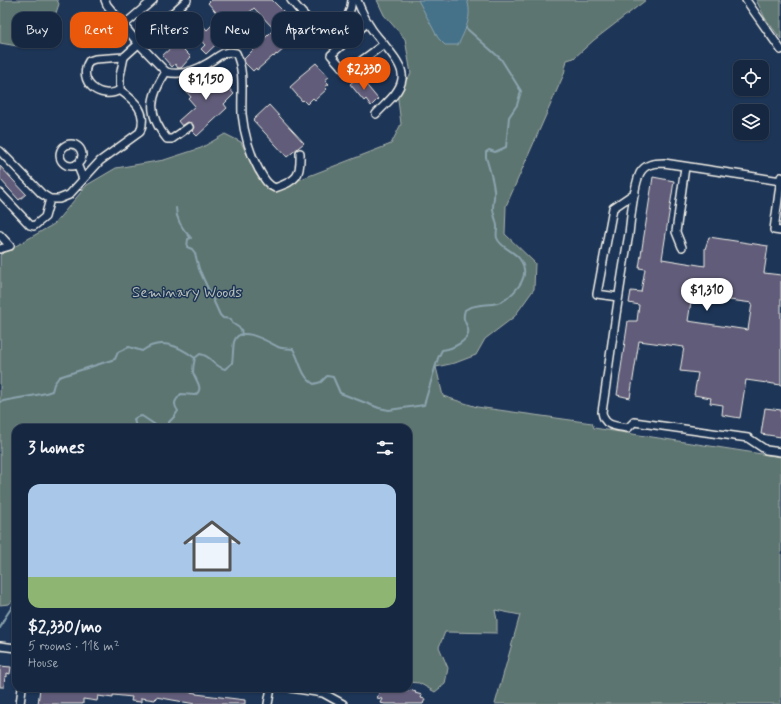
<!DOCTYPE html>
<html lang="en">
<head>
<meta charset="utf-8">
<style>
	:root { --surface:#162841; --page:#1f3048; --text:#f1f3f6; --muted:#9ea6b1; --line:#35445a; --accent:#ea580c }
	body { margin:0; font-family:Mynerve,sans-serif; background:var(--page); color:var(--text); height:100vh; display:flex; flex-direction:column; font-size:15px; white-space:nowrap }
	* { box-sizing:border-box; margin:0 }
	p { font-size:13px; color:var(--muted) }
	.icon { flex:none; width:22px; height:22px; fill:none; stroke:currentColor; stroke-width:2; stroke-linecap:round; stroke-linejoin:round }
	.map { position:relative; flex:1; overflow:hidden }
	.side { position:absolute; left:12px; top:424px; width:400px; height:268px; display:flex; flex-direction:column; background:var(--surface); border-radius:12px; box-shadow:0 1px 3px #0004,0 0 0 1px var(--line) }
	.side>* { flex:none }
	.guide { position:absolute; left:12px; top:12px; width:400px; height:36px; display:flex; gap:8px }
	.buttons { position:absolute; left:733px; top:60px; display:grid; gap:8px }
	.buttons a { display:grid; place-items:center; width:36px; height:36px; border-radius:8px; background:var(--surface); box-shadow:0 1px 3px #0004,0 0 0 1px var(--line); font-size:20px }
	.price { position:absolute; translate:-50% -34px; padding:0 9px; border-radius:14px; background:#fff; color:#222; font-size:13px; line-height:26px; filter:drop-shadow(0 1px 2px #0008) }
	.price::after { content:''; position:absolute; left:50%; top:24px; width:12px; height:9px; margin-left:-6px; background:inherit; clip-path:polygon(0 0,100% 0,50% 100%) }
	.price.current { background:var(--accent); color:#fff }
	ul { padding:0; list-style:none }
	li { display:grid; align-content:center; gap:8px; height:212px; padding:0 16px }
	li+li { border-top:1px solid var(--line) }
	li span { display:grid; place-items:center; height:124px; border-radius:12px; color:#555 }
	li>.icon { margin-inline-start:auto }
	span .icon { width:72px; height:72px; fill:#fffc; stroke-width:1 }
	li b { font-size:17px }
	h2 { display:flex; justify-content:space-between; align-items:center; height:48px; padding:0 16px; font-size:17px }
	.chip { padding:0 14px; border-radius:12px; background:var(--surface); box-shadow:0 1px 3px #0004,0 0 0 1px var(--line); font-size:14px; line-height:36px }
	.chip.current { background:var(--accent); color:#fff }
	.map>svg:first-child { display:block }
	.green { fill:#5d7470; stroke:#a8b2ac }
	.water { fill:#457189; stroke:#8ba4af }
	.lines { fill:none; stroke-linecap:round; stroke-linejoin:round }
	.stream { stroke:#8ba4af; stroke-width:2 }
	.building { fill:#605c79; stroke:#f4f1e8; fill-rule:evenodd }
	.minor-casing { stroke:#f4f1e8; stroke-width:10 }
	.minor { stroke:#1d3557; stroke-width:7 }
	.labels { text-anchor:middle; dominant-baseline:central; stroke-width:3; stroke-linejoin:round; paint-order:stroke }
	.park-label { font-size:15px; fill:#b8bfb8; stroke:#1d3557 }
</style>
</head>
<body>
<div class="map">
<svg width="781" height="704" viewBox="0 0 781 704">
	<rect width="100%" height="100%" fill="#1d3557"/>
	<filter id="ink" filterUnits="userSpaceOnUse"><feTurbulence type="fractalNoise" baseFrequency=".025" numOctaves="2"/><feDisplacementMap in="SourceGraphic" scale="8" xChannelSelector="R" yChannelSelector="G"/><feConvolveMatrix kernelMatrix="1 2 1 2 8 2 1 2 1" color-interpolation-filters="sRGB"/></filter>
	<g filter="url(#ink)">
		<g class="green">
			<path d="M0,0H57L59,4L56,13L38,24L29,42L17,46L0,43Z"/>
			<path d="M377,0H646L594,40L574,58L567,60L564,74L506,206L505,234L535,263L534,289L514,317L485,339L476,355L455,363L436,367L443,396L477,407L592,423L594,428L781,457V704H495L520,615L495,610L497,620V633L445,632L439,647L448,668L445,684L435,692L419,683L408,682V428H16V598L9,604L0,605V255L54,224L87,185L116,168L164,160L201,148L225,134L241,142L258,177L283,186L391,144L401,124L397,92L411,74L405,39L384,15Z"/>
			<path d="M756,0H781V39L765,18Z"/>
		</g>
		<path class="water" d="M418,0H467C473,16 465,31 458,45H445L438,38Z"/>
		<g class="lines">
			<g class="stream">
				<path d="M176,208C176,219 183,230 191,238L188,239L187,247L192,249L195,253L199,269L220,315L223,318L231,319L232,323L241,329L242,335"/>
				<path d="M0,402C18,397 35,397 52,391L54,384L59,377L115,359L118,352L129,347L142,351C160,337 179,346 195,358"/>
				<path d="M136,428L134,419L137,417L142,416L160,428"/>
				<path d="M170,428L169,422L174,417L178,411C172,403 176,400 181,394L195,395C205,389 195,380 193,372C193,367 194,362 195,358L200,354C211,355 214,367 225,369L232,363C233,357 233,347 234,342C239,323 270,343 278,347C282,349 289,348 293,349C300,360 301,377 314,384L321,382L327,376L333,377L340,393L379,408L389,410L424,405L438,358L442,350C451,349 471,341 468,329C465,320 462,320 465,310C478,301 495,308 506,299C514,293 526,281 524,269C521,251 502,251 497,238C496,234 497,232 497,229C498,223 493,215 493,208C493,202 495,196 494,190C493,179 489,168 486,157V152L489,150L495,152L506,147L509,117L517,105L521,91L501,59L466,28"/>
				<path d="M0,628L4,619L16,601"/>
			</g>
		</g>
		<g class="building">
			<path d="M211,0H272L289,17L290,16L294,19L302,29L286,44L284,47L285,48L277,55L276,54L274,57L273,56L257,70L256,68L253,71L245,63L244,59L274,29L254,8L206,54L201,49L205,45L190,28L199,21L207,30L220,17L208,3Z"/>
			<path d="M178,44L191,57L181,68H178L175,64L172,67L162,56L174,45L175,46Z"/>
			<path d="M316,63L329,77L325,80L329,84L325,87L327,89L315,100L313,98L307,104L303,100L302,101L290,87L300,78L299,77Z"/>
			<path d="M212,69L234,94L224,104L227,108L197,136L192,131L194,127L191,123L188,122L182,126L178,121L195,106L189,99L191,97L185,90L206,70Z"/>
			<path d="M359,76L378,99L371,106L366,99L364,101L350,84Z"/>
			<path d="M269,105L304,143L287,157L253,120Z"/>
			<path d="M0,166L26,194L19,200L0,179Z"/>
			<path d="M653,177L674,181L662,259L705,266V249L709,237L768,246L764,273L781,275V385L746,380L740,418L722,415L723,405L710,403L711,398L694,395L698,373L680,371L684,347L639,341L630,398L617,395L628,321H637L639,305L629,303L631,291L641,292L645,269L639,268ZM692,295L752,303L748,330L688,321Z"/>
			<path d="M765,408L781,410V437L761,434Z"/>
			<path d="M0,666L11,667L10,674L7,673V677L5,676L4,687H0Z"/>
			<path d="M40,688H167L196,693V694L245,700V704H195L156,697L155,700L141,698V702L131,701L132,697L113,695V698L98,696L97,701L83,699V704H38Z"/>
			<path d="M381,688H395L404,691V690L409,691L410,690L416,692L415,693L422,695L421,698L425,699L423,704H385L380,703L382,699L377,698Z"/>
		</g>
		<g class="lines">
			<defs>
				<g id="minor">
					<path d="M105,0L107,5L138,43L166,72C149,98 147,114 167,139H172L189,127"/>
					<path d="M291,0C298,8 306,19 315,25C335,40 350,20 352,0"/>
					<path d="M357,0C361,10 365,19 371,28C379,41 405,63 402,79C400,93 385,104 376,114"/>
					<path d="M746,0L781,50"/>
					<path d="M368,22L331,55L346,72L384,44"/>
					<path d="M124,25L153,0"/>
					<path d="M166,72C181,76 195,71 208,63C219,57 222,50 236,53C245,71 241,94 242,114C244,133 250,154 259,170C264,178 267,185 275,188C297,180 301,177 300,153"/>
					<path d="M120,90C101,101 76,82 89,61L95,59L124,57L187,0"/>
					<circle cx="71" cy="155" r="11"/>
					<path d="M0,151L42,194L50,199H59L69,195L100,161L140,132C148,112 135,101 120,90V76L124,57"/>
					<path d="M77,164L83,179"/>
					<path d="M781,177L774,230L781,231"/>
					<path d="M781,181L664,163C654,163 645,164 640,173C633,188 631,217 629,234C618,293 611,353 602,412C604,427 616,426 628,428L634,422L748,438L766,450L781,452"/>
					<path d="M0,193L30,225L34,226L45,217L50,199"/>
					<path d="M0,235L10,246L0,249"/>
					<path d="M682,247L676,232L685,167"/>
					<path d="M618,297L597,294L613,208L635,193"/>
					<path d="M0,646L16,648"/>
					<path d="M291,688L323,693L343,704"/>
					<path d="M20,704L22,688"/>
					<path d="M268,704L271,688"/>
				</g>
			</defs>
			<use href="#minor" class="minor-casing"/>
			<use href="#minor" class="minor"/>
		</g>
	</g>
	<g class="labels">
		<g class="park-label">
			<text x="187" y="293">Seminary Woods</text>
		</g>
	</g>
</svg>
<div class="buttons">
<a><svg class="icon" aria-label="locate" viewBox="0 0 24 24"><circle cx="12" cy="12" r="6"/><path d="M12 2v4M12 18v4M2 12h4M18 12h4"/></svg></a>
<a><svg class="icon" aria-label="layers" viewBox="0 0 24 24"><path d="M12 4l9 5-9 5-9-5zM3 14l9 5 9-5"/></svg></a>
</div>
<b class="price current" style="left:364px;top:91px">$2,330</b>
<b class="price" style="left:206px;top:101px">$1,150</b>
<b class="price" style="left:707px;top:312px">$1,310</b>
<div class="guide">
<a class="chip">Buy</a>
<a class="chip current">Rent</a>
<a class="chip">Filters</a>
<a class="chip">New</a>
<a class="chip">Apartment</a>
</div>
<section class="side">
<h2>3 homes<svg class="icon" aria-label="filters" viewBox="0 0 24 24"><path d="M4 7h16M4 17h16"/><circle cx="9" cy="7" r="2"/><circle cx="15" cy="17" r="2"/></svg></h2>
<ul>
<li><span style="background:linear-gradient(#a9c7e8 75%,#8fb573 0)"><svg class="icon" aria-label="home" viewBox="0 0 24 24"><path d="M3 11l9-7 9 7M6 9v11h12V9"/></svg></span><div><b>$2,330/mo</b><p>5 rooms · 118 m²</p><p>House</p></div></li>
</ul>
</section>
</div>
</body>
</html>
